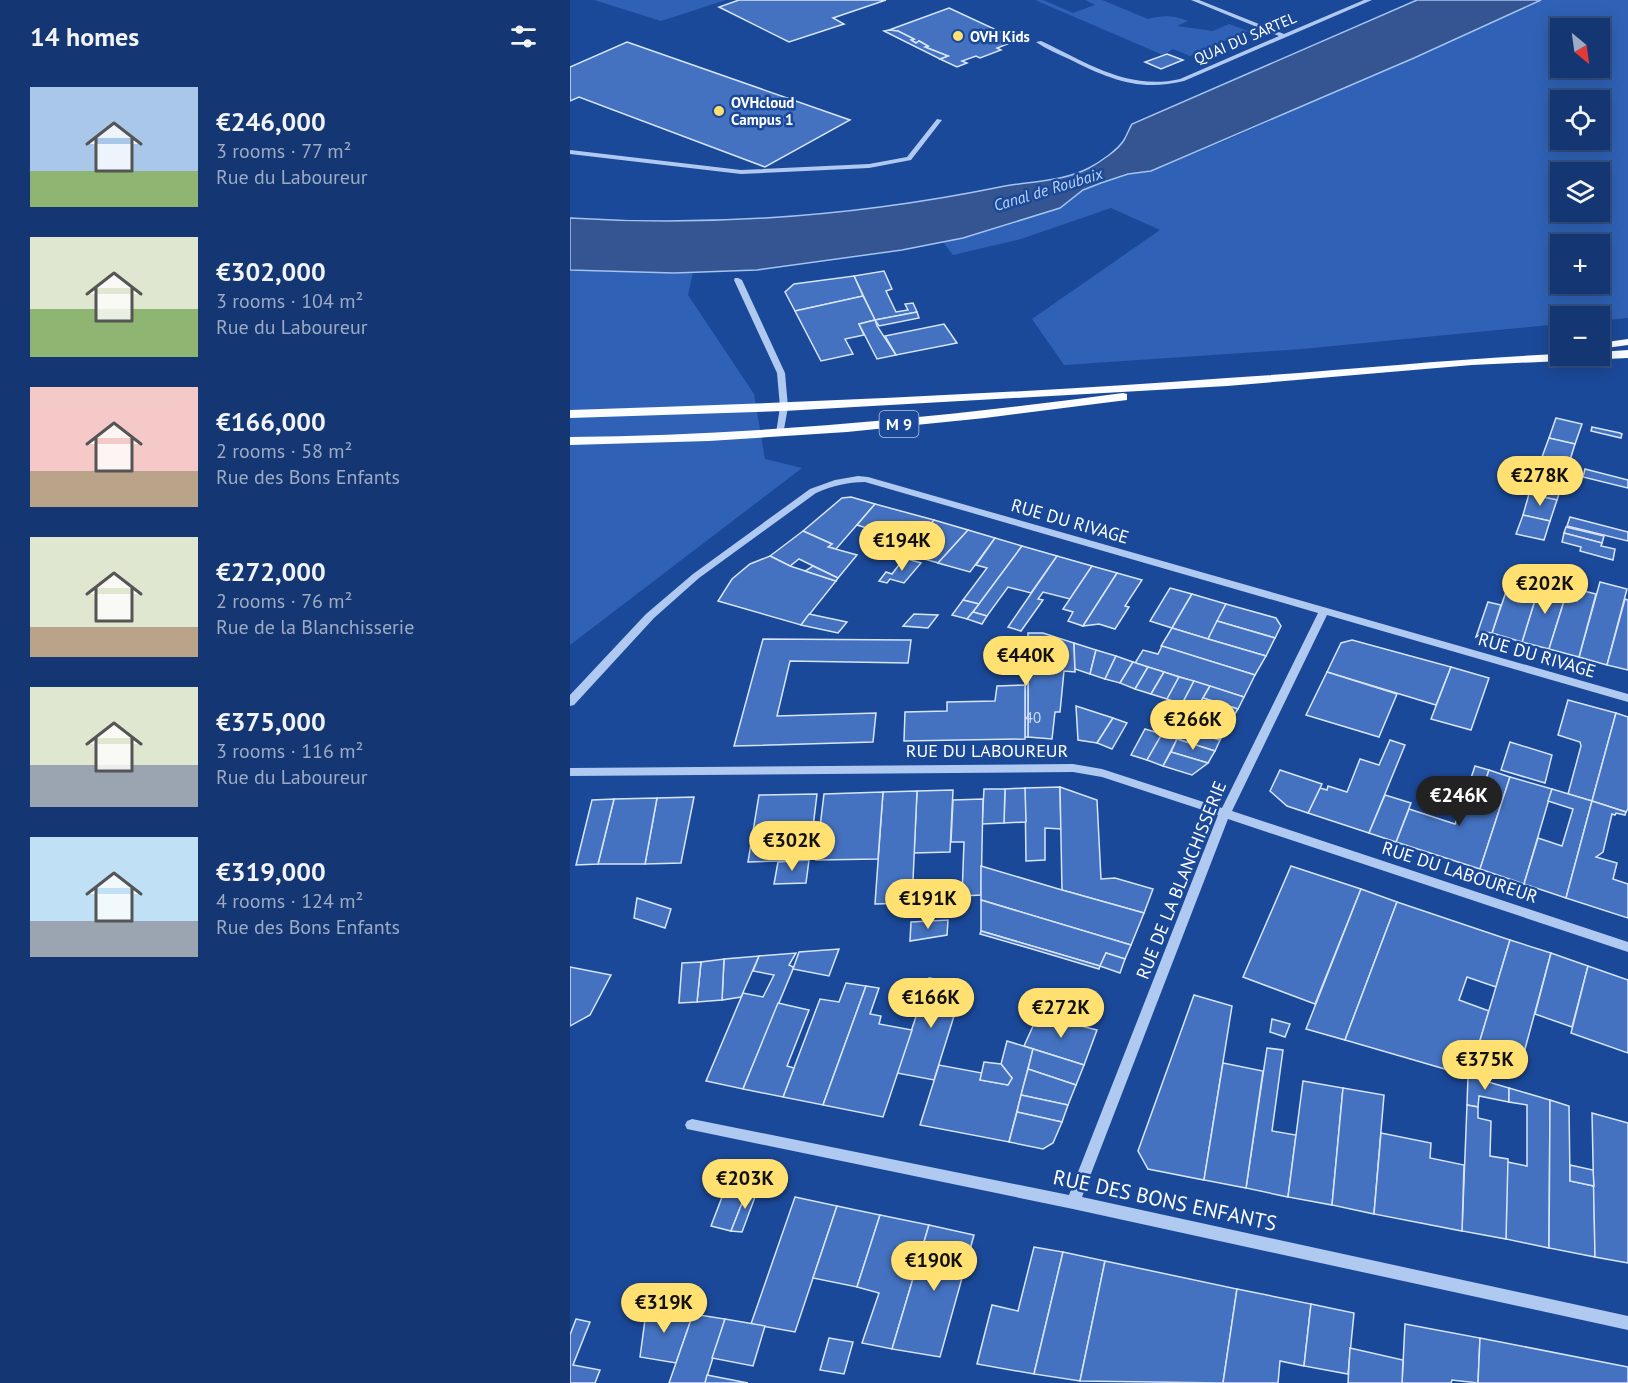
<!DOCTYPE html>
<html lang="en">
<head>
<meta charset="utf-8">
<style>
	:root { --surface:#143773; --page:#21427b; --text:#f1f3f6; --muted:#9dacc4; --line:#335185; --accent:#ffe070 }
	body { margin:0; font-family:"PT Sans",sans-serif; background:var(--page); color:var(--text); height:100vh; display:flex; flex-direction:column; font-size:22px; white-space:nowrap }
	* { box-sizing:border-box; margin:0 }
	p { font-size:20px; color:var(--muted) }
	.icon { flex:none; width:33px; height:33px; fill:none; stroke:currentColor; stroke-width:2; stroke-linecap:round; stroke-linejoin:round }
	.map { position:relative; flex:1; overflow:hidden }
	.drawer { display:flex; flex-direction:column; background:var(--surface); width:570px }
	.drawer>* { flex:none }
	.needle { width:39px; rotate:151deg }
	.tools { position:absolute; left:980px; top:18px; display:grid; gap:12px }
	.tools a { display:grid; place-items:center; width:60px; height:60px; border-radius:0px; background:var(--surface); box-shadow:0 3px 15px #0003,0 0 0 2px var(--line); font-size:30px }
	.price { position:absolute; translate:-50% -51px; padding:0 14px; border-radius:21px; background:var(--accent); color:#111; font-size:20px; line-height:39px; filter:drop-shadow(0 2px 3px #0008) }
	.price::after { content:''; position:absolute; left:50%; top:36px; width:18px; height:14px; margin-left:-9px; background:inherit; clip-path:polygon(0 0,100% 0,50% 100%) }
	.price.on { background:#222; color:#fff }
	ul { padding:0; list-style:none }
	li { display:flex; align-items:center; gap:18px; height:150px; padding:0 30px }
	li span { display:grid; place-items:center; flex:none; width:168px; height:120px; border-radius:0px; color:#555 }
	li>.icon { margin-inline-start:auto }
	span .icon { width:72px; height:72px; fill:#fffc; stroke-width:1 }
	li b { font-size:26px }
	h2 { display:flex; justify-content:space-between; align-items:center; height:72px; padding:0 30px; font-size:26px }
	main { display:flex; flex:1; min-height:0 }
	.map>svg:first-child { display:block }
	.green { fill:#2f62b6; fill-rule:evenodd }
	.water { fill:#345591; stroke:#a3c3f2; stroke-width:1.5 }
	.building { fill:#4472c0; stroke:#d7e5fb; stroke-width:1.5 }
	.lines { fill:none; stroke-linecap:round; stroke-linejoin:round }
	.minor { fill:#b0c9f1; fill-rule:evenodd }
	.major { fill:#fafcff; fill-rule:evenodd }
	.poi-dot { fill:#ffe070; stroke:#1b4999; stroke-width:2 }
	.labels { text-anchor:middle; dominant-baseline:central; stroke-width:5; stroke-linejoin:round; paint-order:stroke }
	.far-poi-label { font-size:15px; font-weight:bold; fill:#fff; stroke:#1b4999; text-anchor:start }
	.far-street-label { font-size:15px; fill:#fff; stroke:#1b4999 }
	.number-label { font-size:15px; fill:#d0dcef }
	.far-water-label { font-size:16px; font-style:italic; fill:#bdd3f7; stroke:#1b4999 }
	.shield { fill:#1b4999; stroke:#bbc8e0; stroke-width:1.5 }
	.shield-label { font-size:16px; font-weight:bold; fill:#fff }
	.street-label { font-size:18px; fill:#fff; stroke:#1b4999 }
	.near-street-label { font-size:21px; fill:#fff; stroke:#1b4999 }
</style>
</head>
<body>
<main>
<section class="drawer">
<h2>14 homes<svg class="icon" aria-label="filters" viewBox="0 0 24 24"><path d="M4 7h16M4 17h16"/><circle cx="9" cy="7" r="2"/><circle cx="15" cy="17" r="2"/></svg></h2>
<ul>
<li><span style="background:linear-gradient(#a9c7e8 70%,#8fb573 0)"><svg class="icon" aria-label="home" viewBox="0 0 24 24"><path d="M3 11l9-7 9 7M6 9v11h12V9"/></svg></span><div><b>€246,000</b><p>3 rooms · 77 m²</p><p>Rue du Laboureur</p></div></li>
<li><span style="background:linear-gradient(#dfe7d0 60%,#8fb573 0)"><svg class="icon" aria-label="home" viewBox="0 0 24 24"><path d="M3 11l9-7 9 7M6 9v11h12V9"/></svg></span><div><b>€302,000</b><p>3 rooms · 104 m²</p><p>Rue du Laboureur</p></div></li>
<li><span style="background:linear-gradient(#f6c9c9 70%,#b9a48a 0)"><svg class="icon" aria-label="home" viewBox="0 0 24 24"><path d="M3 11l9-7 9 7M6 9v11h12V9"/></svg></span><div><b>€166,000</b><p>2 rooms · 58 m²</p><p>Rue des Bons Enfants</p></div></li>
<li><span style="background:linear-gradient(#dfe7d0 75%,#b9a48a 0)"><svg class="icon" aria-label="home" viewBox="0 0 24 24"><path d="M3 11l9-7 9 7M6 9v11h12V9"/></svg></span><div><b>€272,000</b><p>2 rooms · 76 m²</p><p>Rue de la Blanchisserie</p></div></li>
<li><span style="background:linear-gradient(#dfe7d0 65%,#9aa5b1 0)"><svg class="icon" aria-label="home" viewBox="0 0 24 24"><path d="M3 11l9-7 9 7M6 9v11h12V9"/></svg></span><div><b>€375,000</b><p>3 rooms · 116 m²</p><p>Rue du Laboureur</p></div></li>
<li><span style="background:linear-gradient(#bfe0f5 70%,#9aa5b1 0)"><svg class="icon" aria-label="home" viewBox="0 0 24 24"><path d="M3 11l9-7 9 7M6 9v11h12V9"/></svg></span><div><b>€319,000</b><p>4 rooms · 124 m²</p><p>Rue des Bons Enfants</p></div></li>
</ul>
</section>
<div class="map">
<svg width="1058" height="1383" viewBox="0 0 1058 1383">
	<rect width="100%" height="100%" fill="#1b4999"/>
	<g class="green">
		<path d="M24,0H156L91,21Z"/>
		<path d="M465,0H473L503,13L525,5L515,0H532L578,19C591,15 605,15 618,21L607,26L643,31L659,24L678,31L620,56L603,49L593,55Z"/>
		<path d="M971,0H1058V318L1029,321V316H990V324L732,349L494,365L462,319L590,230L541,208L451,239L383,255L373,242L490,208L513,190L558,174L581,171L666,136ZM990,28H1029V68H990ZM990,100H1029V140H990ZM990,172H1029V212H990ZM990,244H1029V284H990Z"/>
		<path d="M0,270L123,272L118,295L184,394L195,459L232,468L0,645Z"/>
	</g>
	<path class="water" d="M847,0H971L844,58L581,171L558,174L531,183L513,190L490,208L393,238L332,250L187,270L104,273L0,270V218C146,227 287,216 430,187C460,181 492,182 519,168C530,162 548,150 554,140C557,135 559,129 562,124Z"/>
	<g class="building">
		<path d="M169,0H316L263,18L274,24L219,42L149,7Z"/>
		<path d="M379,8L448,40L427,48L431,50L410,58L406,56L392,61L397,63L387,67L370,59L378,56L355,47L358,46L349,41L346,43L341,40L344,39L328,31L319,30Z"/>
		<path d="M319,30L328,31L344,39L341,40L346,43L349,41L358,46L355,47L378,56L370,59L314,31Z"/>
		<path d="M57,42L280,120L195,167L9,97L0,101V67Z"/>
		<path d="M597,54L613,60L591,69L575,62Z"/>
		<path d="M314,271L322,289L316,291L326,312L338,310L335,304L343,303L347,312L305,320L284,276Z"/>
		<path d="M284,276L293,296L225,311L215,292L224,284Z"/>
		<path d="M293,296L305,320L289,324L294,335L275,339L283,354L251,361L225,311Z"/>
		<path d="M347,312L349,318L309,326L305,320Z"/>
		<path d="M305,320L307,326L326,355L307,359L289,324Z"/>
		<path d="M374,324L387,343L326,355L315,336Z"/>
		<path d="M986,418L1012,424L1005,444L979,438Z"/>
		<path d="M1022,427L1050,433L1052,434L1051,438L1021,431Z"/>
		<path d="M979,438L1005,444L999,463L972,457Z"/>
		<path d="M972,457L999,463L993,482L966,476Z"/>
		<path d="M1015,469L1058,480V488L1013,477Z"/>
		<path d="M966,476L993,482L987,500L959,494Z"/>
		<path d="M959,494L987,500L980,521L953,515Z"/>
		<path d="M281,497L305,504L266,549L258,547L262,544L233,531L272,498Z"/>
		<path d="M305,504L364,520L346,543L287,525Z"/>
		<path d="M953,515L980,521L974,540L946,534Z"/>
		<path d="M1000,517L1058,532V541L997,526Z"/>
		<path d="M364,520L398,530L368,563L337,554Z"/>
		<path d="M996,527L1034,536L1032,543L994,533Z"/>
		<path d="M398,530L425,538L400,572L368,563Z"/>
		<path d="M233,531L262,544L258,547L287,555L268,578L229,559L220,566L200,556Z"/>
		<path d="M994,533L1032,543L1031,546L1045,549L1043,560L1010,551L1011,547L992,542Z"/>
		<path d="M425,538L452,546L409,604L393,600L417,568L406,565Z"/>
		<path d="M452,546L487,556L461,593L438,587L417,616L403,612Z"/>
		<path d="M200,556L220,566L266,581L231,625L148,601L162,579L180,564Z"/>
		<path d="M487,556L522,566L500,599L473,592L468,599L473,600L451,631L438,627Z"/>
		<path d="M334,558L351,563L334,583L320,579L317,583L309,581L316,572L322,574Z"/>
		<path d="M243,566L268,578L266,581L235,571Z"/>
		<path d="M522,566L547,573L513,626L498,621L503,612L493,609Z"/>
		<path d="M547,573L572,580L555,606L559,607L545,629L529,624L513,626Z"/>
		<path d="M971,581L998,588L979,649L952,642Z"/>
		<path d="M1030,582L1057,589L1037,665L1009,657Z"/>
		<path d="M939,583L968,590L952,642L922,633Z"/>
		<path d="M600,588L622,594L602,628L580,621Z"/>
		<path d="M1010,590L1026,594L1009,657L979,649L995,598L1007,601Z"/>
		<path d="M622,594L656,604L638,639L602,628Z"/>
		<path d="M1055,599L1058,600V670L1037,665Z"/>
		<path d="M393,600L409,604L397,619L382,615Z"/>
		<path d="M918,602L931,605L922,633L915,632L906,637Z"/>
		<path d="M656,604L706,618L711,626L705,638L647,621Z"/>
		<path d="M403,612L417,616L412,624L397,619Z"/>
		<path d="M239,614L277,622L268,633L231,625Z"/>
		<path d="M344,614L368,615L358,628L333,626Z"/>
		<path d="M647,621L705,638L696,656L638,639Z"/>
		<path d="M602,628L638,639L696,656L685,675L591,646Z"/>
		<path d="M458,633H473L504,643L505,672L494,671L490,712H485L482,739L458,737Z"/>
		<rect x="455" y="637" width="3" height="100"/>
		<path d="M193,639L341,640L338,663L220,661L207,716L306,713L303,742L164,746Z"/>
		<path d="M782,640L881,667L866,705L757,672L771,643Z"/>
		<path d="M504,643L526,650L520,674L505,669Z"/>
		<path d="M592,646L685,675L674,697L565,663L573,650L588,654Z"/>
		<path d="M526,650L546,656L535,679L520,674Z"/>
		<path d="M546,656L563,662L550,683L535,679Z"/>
		<path d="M563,662L578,667L565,689L550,683Z"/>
		<path d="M578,667L594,672L581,694L565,689Z"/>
		<path d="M881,667L919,678L901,730L861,719Z"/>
		<path d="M594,672L609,677L597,699L581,694Z"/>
		<path d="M757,672L827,694L809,737L736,715Z"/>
		<path d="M609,677L624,681L612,704L597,699Z"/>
		<path d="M624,681L640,686L627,708L612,704Z"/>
		<path d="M455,685V739L334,741L335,712L377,711V702L425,701L427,686Z"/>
		<path d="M640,686L674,697L668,709L633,698Z"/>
		<path d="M633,698L668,709L661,720L627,708Z"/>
		<path d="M998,700L1046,713L1022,801L998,794L1011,746L1010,742L988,735Z"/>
		<path d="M506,706L543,718L527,743L508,740Z"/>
		<path d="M627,708L661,720L656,730L622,720Z"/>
		<path d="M1046,713L1058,717V809L1056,812L1022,801Z"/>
		<path d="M543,718L557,723L542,749L527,743Z"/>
		<path d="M622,720L656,730L650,740L616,730Z"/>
		<path d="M575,729L592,734L577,760L561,755Z"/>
		<path d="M616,730L650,740L645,751L610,740Z"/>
		<path d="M592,734L607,739L593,766L577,760Z"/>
		<path d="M607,739L610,740L645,751L638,763L601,752Z"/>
		<path d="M820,740L835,745L799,833L738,813L750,788L757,790L758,786L777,792L790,759L809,765Z"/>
		<path d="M940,742L982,755L975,783L931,770Z"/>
		<path d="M601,752L638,763L622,775L593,766Z"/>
		<path d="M905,766L919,770L908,803L894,799Z"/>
		<path d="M710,770L752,784L738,813L717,806L700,791Z"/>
		<path d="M919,770L940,777L910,869L826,842L839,809L885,824L894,799L908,803Z"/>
		<path d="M940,777L982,789L954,884L910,869Z"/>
		<path d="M490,787L491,829L475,828V860L456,861L455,788Z"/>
		<path d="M490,787L527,800L531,879L545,878L583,889L574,913L492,890Z"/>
		<path d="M455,788L456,822L434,823L435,789Z"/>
		<path d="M414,789H435L434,823L412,824Z"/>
		<path d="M982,789L1022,801L996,898L954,884L968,838L992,846L1003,809L978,801Z"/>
		<path d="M383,790L380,852L344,853L347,791Z"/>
		<path d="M347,791L342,903L305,904L313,792Z"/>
		<path d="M313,792L308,859L246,860L254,794Z"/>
		<path d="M247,794L239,860L178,862L189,795Z"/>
		<path d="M815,795L841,803L826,842L799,833Z"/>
		<path d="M124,797L111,863L75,864L87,798Z"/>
		<path d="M87,798L75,864H28L44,799Z"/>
		<path d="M44,799L28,864L6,865L22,800Z"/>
		<path d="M413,799L411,895L392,896L394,842H381L383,800Z"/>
		<path d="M1022,801L1056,812L1055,815L1046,813L1045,815L1042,814L1033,852L1026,857L1047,863L1043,879L1058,884V918L996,898Z"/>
		<path d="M239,860L236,883L204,884L208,862Z"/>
		<path d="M411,866L492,890L574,913L561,945L411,900Z"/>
		<path d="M721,866L791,889L745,1004L673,977Z"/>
		<path d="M791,889L827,902L775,1040L736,1029Z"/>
		<path d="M67,898L101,909L95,928L64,918Z"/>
		<path d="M411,900L561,945L555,959L536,953L530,966L411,931Z"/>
		<path d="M827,902L940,940L926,987L897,977L889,1000L919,1011L899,1076L775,1040Z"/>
		<path d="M378,920L377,935L340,941L341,922Z"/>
		<path d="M411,931L530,966L529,969L462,949L410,934Z"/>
		<path d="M940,940L981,953L952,1060L931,1051L930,1056L908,1047Z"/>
		<path d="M269,949L259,976L223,969L229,952Z"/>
		<path d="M226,953L219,965L223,967V969L173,1089L136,1081L173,993L193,997L204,975L183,971L189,956Z"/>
		<path d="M536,953L555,959L550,973L530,966Z"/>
		<path d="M981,953L1018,966L1002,1027L965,1014Z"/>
		<path d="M189,956L171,997L152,1000L154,959Z"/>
		<path d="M154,959L152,1000L127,1002L131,962Z"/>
		<path d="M131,962L127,1002L109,1003L112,963Z"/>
		<path d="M1018,966L1058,980V1053L1001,1033Z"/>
		<path d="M0,967L41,975L20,1015L0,1026Z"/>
		<path d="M359,978L394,984L364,1080L327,1073Z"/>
		<path d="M276,983L296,986L253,1105L213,1097L250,999L269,1002Z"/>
		<path d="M296,986L309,988L300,1014L311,1016L309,1024L342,1030L313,1117L253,1105Z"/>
		<path d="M624,995L662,1006L634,1180L578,1169L568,1151Z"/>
		<path d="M208,1003L239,1010L217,1066L224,1068L213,1097L173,1089Z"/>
		<path d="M468,1015L527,1030L514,1065L454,1046Z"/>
		<path d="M702,1019L720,1024L715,1037L700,1032Z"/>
		<path d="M437,1041L463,1049L439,1142L350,1125L369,1065L412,1073L410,1080L438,1085L442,1078L431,1064Z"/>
		<path d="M697,1048L713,1050L702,1131L726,1135L718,1197L676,1188Z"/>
		<path d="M463,1049L514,1065L506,1085L458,1069Z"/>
		<path d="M414,1062L431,1064L442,1078L438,1085L410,1080Z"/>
		<path d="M653,1063L693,1071L676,1188L634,1180Z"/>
		<path d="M458,1069L506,1085L498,1105L451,1095Z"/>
		<path d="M898,1076L939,1088V1102L909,1096L908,1107L897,1105Z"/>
		<path d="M733,1081L773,1088L762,1205L718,1197Z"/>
		<path d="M773,1088L814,1095L804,1214L762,1205Z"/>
		<path d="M939,1088L980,1100L979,1248L936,1239L937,1162L957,1166V1105L939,1102Z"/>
		<path d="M451,1095L498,1105L492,1122L447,1112Z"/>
		<path d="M980,1100L999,1106L1000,1181L1024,1186L1025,1257L979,1248Z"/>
		<path d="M897,1105L908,1107V1118L921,1121L920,1156L938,1159L936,1239L892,1231Z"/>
		<path d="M447,1112L492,1122L483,1143L473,1149L439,1142Z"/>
		<path d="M1022,1113L1058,1123V1263L1025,1257Z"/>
		<path d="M811,1133L861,1143L860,1158L894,1165L892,1231L804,1214Z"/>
		<path d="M1000,1165L1023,1170L1024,1186L1000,1181Z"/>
		<path d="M162,1171L192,1181L188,1189L178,1188L161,1231L141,1226Z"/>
		<path d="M178,1188L188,1189L172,1232L161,1231Z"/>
		<path d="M225,1197L267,1206L225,1332L181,1324Z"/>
		<path d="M267,1206L310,1215L287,1287L243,1278Z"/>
		<path d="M310,1215L359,1225L322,1349L292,1343L309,1293L287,1287Z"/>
		<path d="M359,1225L404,1235L370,1357L322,1349Z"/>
		<path d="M464,1247L493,1252L464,1374L407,1364L422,1305L448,1311Z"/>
		<path d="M493,1252L535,1261L510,1381L464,1374Z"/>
		<path d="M535,1261L667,1289L653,1383L510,1381Z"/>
		<path d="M667,1289L741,1304L734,1366L710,1361L708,1383H653Z"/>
		<path d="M741,1304L784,1313L778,1374L734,1366Z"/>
		<path d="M77,1305L123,1314L106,1363L70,1357Z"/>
		<path d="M123,1314L155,1319L135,1383H99Z"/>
		<path d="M6,1319L20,1322L3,1365L30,1370L25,1383H0V1335Z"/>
		<path d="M155,1319L195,1326L183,1366L142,1358Z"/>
		<path d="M835,1324L910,1338L908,1383L882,1380L881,1383H832Z"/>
		<path d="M259,1338L283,1342L274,1374L250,1370Z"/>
		<path d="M910,1338L1058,1367V1383H908Z"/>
		<path d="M780,1348L833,1360L832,1383H778Z"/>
		<path d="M137,1375L178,1383H135Z"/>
	</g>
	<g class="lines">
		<g class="minor">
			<path d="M621,0H629L714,34L794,0H802L614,81C569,92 539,79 499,59C488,54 476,49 466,42L471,41C516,62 558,91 610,79L709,36Z"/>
			<path d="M367,119L372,120L341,160L299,168L171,174L0,154V150L171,170L299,164L337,157Z"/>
			<path d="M165,278H168L172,280L215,373L218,407L213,435L210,436L206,433L210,407L207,373L164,280Z"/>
			<path d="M288,476L298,477L1058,694V702L757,615L662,811L1058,942V952L658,819L512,1197L1058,1316V1330L503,1209L117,1129L115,1125L117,1121L122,1119L499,1195L648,815L532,777L503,772L0,776V768L503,764L532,769L652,808L748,613L295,482C277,482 262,486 246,493L129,578L84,618L4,705L0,706V695L76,614L123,574L240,489L265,480Z"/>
		</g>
		<g class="major">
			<path d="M1058,339V345L1029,349V343Z"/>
			<path d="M1058,350V358L902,365L657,386L214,411L0,418V410C219,403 438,394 657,378C768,371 879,359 990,354V356H1029V352Z"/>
			<path d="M553,393L557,394V400L415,418L277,432L139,441L0,445V437C186,435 369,418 553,393Z"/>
		</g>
	</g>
	<g class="poi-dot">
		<circle cx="388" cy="36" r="6"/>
		<circle cx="149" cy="111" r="6"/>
	</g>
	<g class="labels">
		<g class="far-poi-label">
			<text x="400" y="36">OVH Kids</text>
			<text x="161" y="102">OVHcloud<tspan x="161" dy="17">Campus 1</tspan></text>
		</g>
		<g class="far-street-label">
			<text transform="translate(675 38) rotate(-23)">QUAI DU SARTEL</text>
		</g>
		<g class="number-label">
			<text x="463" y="717">40</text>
		</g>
		<g class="far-water-label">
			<text transform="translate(478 189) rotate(-17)">Canal de Roubaix</text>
		</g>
		<rect class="shield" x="309.5" y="411" width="39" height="26" rx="4.5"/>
		<g class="shield-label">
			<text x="329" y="424">M 9</text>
		</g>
		<g class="street-label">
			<text transform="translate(500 521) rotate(16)">RUE DU RIVAGE</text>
			<text transform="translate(967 655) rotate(16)">RUE DU RIVAGE</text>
			<text x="417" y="750">RUE DU LABOUREUR</text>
			<text transform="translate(890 872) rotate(18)">RUE DU LABOUREUR</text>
			<text transform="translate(611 880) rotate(-68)">RUE DE LA BLANCHISSERIE</text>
		</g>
		<g class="near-street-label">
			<text transform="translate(595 1200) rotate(12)">RUE DES BONS ENFANTS</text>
		</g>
	</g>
</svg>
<div class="tools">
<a><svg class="needle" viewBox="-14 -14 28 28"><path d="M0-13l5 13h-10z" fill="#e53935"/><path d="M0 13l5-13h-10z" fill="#9dacc4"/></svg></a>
<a><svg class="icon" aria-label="locate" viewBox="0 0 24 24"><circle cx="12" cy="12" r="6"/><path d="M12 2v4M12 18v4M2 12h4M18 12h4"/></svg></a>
<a><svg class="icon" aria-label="layers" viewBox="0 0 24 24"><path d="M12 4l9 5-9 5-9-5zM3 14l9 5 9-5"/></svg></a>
<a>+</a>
<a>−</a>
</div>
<b class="price" style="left:970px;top:507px">€278K</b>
<b class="price" style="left:332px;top:572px">€194K</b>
<b class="price" style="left:975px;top:615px">€202K</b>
<b class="price" style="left:456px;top:687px">€440K</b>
<b class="price" style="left:623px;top:751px">€266K</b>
<b class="price on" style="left:889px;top:827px">€246K</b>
<b class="price" style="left:222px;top:872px">€302K</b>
<b class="price" style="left:358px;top:930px">€191K</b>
<b class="price" style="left:361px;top:1029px">€166K</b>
<b class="price" style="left:491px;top:1039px">€272K</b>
<b class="price" style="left:915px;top:1091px">€375K</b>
<b class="price" style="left:175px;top:1210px">€203K</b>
<b class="price" style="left:364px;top:1292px">€190K</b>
<b class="price" style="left:94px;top:1334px">€319K</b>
</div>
</main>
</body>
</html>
